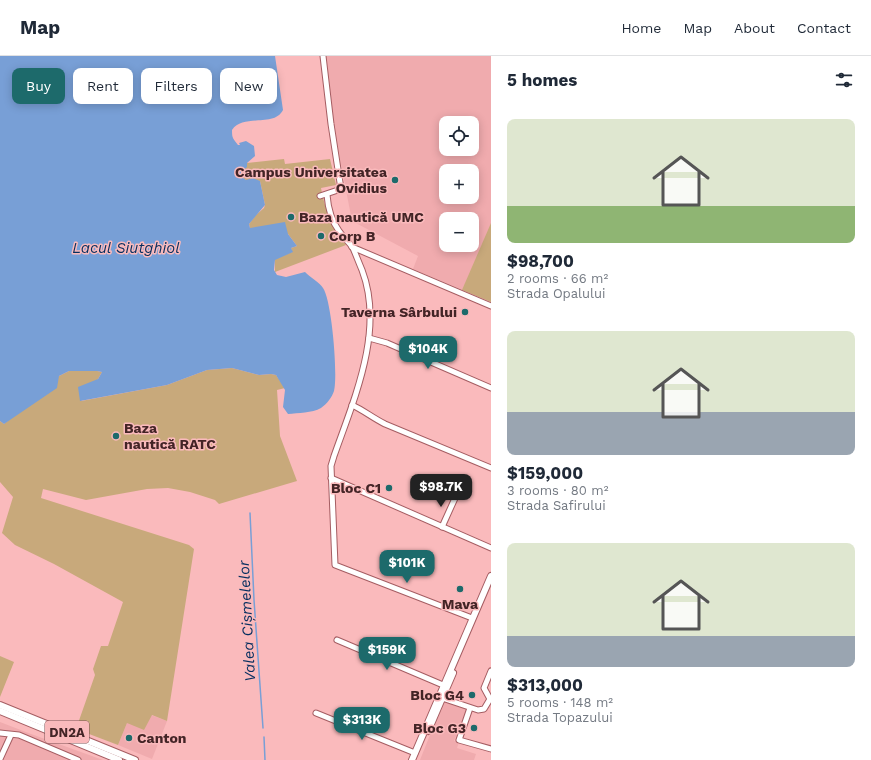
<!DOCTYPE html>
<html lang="en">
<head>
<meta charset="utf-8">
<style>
	:root { --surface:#fff; --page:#f6f6f7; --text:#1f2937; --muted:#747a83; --line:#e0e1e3; --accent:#1d6a6b }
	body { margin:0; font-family:"Work Sans",sans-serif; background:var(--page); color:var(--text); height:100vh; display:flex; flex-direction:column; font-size:15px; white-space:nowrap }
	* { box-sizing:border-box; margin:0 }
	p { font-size:13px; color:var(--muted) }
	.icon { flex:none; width:22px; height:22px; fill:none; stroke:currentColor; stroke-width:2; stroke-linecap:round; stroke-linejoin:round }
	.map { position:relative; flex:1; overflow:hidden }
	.drawer { display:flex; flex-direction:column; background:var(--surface); width:380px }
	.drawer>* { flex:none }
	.guide { position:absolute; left:12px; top:12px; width:380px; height:36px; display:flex; gap:8px }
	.fabs { position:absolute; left:439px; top:60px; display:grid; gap:8px }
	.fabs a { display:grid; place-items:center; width:40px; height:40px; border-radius:8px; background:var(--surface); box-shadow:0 2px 10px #0003; font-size:20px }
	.price { position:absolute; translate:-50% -34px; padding:0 9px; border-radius:8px; background:var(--accent); color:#fff; font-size:13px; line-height:26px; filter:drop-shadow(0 1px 2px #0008) }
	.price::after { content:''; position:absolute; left:50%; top:24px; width:12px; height:9px; margin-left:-6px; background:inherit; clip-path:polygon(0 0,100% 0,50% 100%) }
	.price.current { background:#222; color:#fff }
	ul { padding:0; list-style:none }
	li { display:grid; align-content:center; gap:8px; height:212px; padding:0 16px }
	li span { display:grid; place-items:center; height:124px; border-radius:8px; color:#555 }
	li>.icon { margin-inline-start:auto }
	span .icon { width:72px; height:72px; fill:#fffc; stroke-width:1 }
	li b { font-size:17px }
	h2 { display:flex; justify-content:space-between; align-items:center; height:48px; padding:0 16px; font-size:17px }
	.tag { padding:0 14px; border-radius:8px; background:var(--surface); box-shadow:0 2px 10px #0003; font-size:14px; line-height:36px }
	.tag.current { background:var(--accent); color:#fff }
	header { display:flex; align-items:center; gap:24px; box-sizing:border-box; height:56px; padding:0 20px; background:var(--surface); border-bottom:1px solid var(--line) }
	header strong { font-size:19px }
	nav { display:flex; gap:22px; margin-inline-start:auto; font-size:14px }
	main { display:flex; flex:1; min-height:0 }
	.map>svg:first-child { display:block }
	.built { fill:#f0abae; fill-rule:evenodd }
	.green { fill:#c8a97b }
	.water { fill:#789fd6 }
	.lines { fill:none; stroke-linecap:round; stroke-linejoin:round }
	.stream { stroke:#789fd6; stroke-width:1.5 }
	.minor-casing { stroke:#a55d62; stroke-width:7 }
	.major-casing { stroke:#a55d62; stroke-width:8 }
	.minor { stroke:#fff; stroke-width:5 }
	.major { stroke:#fff; stroke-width:6 }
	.poi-dot { fill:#1d6a6b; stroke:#fababc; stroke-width:1.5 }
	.labels { text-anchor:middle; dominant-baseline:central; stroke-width:3; stroke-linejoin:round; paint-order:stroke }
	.shield { fill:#fababc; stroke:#7a5153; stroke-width:1 }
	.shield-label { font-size:13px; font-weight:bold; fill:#432426 }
	.poi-label { font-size:14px; font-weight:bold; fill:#432426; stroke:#fababc; text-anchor:end }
	.water-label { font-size:15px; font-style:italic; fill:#062e5f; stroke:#fababc }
</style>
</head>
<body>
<header>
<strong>Map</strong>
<nav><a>Home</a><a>Map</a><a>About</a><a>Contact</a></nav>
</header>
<main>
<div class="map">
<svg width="491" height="704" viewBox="0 0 491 704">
	<rect width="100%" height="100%" fill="#fababc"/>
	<g class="built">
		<path d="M326,0H491V246L413,213L418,200L352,165L333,67ZM446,67H472V93H446ZM446,115H472V141H446ZM446,163H472V189H446Z"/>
		<path d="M444,644L467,653L454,685L459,686L457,692L476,698L474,704H420Z"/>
		<path d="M151,659L167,665L152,703L118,689L127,667Z"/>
		<path d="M0,666L31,678L103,704H0Z"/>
	</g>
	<g class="green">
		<path d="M284,103L285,108L330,103L336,129L321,132C325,155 332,169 346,189L275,216V203L292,196L291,192L297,190L288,178L250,172L249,168L256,159L264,152L265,149L260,125L246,124L243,122L241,116L245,113L247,107Z"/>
		<path d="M491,167V246L462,234Z"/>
		<path d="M232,312L259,319L271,318L276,319L285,332L277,334L280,380L297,425L219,448L215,444L190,436L168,432L147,433L86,444L43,433L41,442L189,489L194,493L167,665L152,659L144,674L127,667L118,689L76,673L95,619L93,613L101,590H108L123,546L54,508L15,489L2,477L13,441L0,426V365L4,368L59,320L69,315H97L102,316L98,323L81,345L167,329L207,314Z"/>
		<path d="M0,600L14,606L0,641Z"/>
	</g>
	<path class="water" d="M0,0H275L283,54C274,72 243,57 232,74C232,83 233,82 238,89H240L239,87L246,85L254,90L255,100L247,107V111L241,116L243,122L246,124L253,122L260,125L265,149L249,168L250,172L285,166L288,178L297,190L291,192L293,196L275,204L274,214L277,219L286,221L305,216C310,221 320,227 323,232C332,245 338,320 334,335C332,341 327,348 321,352C312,357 298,357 288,358L283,351L285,334L276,319L271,318L259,319L232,312L207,314L167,329L80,345L78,331L98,323L102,316L97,315H69L59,320L57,332L4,368L0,365Z"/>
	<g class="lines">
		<g class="stream">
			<path d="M250,457L254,544L263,672"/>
			<path d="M264,681L265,704"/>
		</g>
		<defs>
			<g id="minor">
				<path d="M327,139C328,152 331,164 339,175C343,181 349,186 353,192C356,199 359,207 362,214C385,274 354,343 334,400L331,410L335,509L472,562"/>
				<path d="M320,140L341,133L331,68L323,0"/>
				<path d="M352,191L491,250"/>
				<path d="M369,282L387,287L491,332"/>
				<path d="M352,349C363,354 373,362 385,368L491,412"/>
				<path d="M331,422L491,492"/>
				<path d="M442,471L456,440"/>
				<path d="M337,584L443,629"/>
				<path d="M442,642L478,654L484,653L490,643L484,632L491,615"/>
				<path d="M470,652L459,684L491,693"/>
				<path d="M316,657L415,697"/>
				<path d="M0,677L19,679L78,704"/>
				<path d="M0,703L11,679"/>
			</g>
			<g id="major">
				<path d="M0,649L135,704"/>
				<path d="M0,655L119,704"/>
				<path d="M428,675L453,617"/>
				<path d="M412,704L491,520"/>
			</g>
		</defs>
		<use href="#minor" class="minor-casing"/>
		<use href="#major" class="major-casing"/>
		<use href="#minor" class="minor"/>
		<use href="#major" class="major"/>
	</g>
	<g class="poi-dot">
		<circle cx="395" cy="124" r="4"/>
		<circle cx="291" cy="161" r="4"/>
		<circle cx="321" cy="180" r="4"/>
		<circle cx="465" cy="256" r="4"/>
		<circle cx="116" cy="380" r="4"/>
		<circle cx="389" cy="432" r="4"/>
		<circle cx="460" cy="533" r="4"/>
		<circle cx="472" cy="639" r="4"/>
		<circle cx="474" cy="672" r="4"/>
		<circle cx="129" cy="682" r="4"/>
	</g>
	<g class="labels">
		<rect class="shield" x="45" y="665" width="44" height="22" rx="3"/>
		<g class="shield-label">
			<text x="67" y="676">DN2A</text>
		</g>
		<g class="poi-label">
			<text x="387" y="116">Campus Universitatea<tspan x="387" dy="16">Ovidius</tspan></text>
			<text x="299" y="161" text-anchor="start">Baza nautică UMC</text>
			<text x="329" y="180" text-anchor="start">Corp B</text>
			<text x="457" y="256">Taverna Sârbului</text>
			<text x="124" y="372" text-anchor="start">Baza<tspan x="124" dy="16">nautică RATC</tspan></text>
			<text x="381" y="432">Bloc C1</text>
			<text x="460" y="548" text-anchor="middle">Mava</text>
			<text x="464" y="639">Bloc G4</text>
			<text x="466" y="672">Bloc G3</text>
			<text x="137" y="682" text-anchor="start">Canton</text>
		</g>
		<g class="water-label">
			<text x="126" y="192">Lacul Siutghiol</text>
			<text transform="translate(247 565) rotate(-93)">Valea Cișmelelor</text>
		</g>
	</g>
</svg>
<div class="fabs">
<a><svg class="icon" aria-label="locate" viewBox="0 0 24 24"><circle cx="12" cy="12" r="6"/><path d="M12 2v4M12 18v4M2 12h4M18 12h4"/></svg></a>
<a>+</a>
<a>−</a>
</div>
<b class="price" style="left:428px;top:314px">$104K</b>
<b class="price current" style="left:441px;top:452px">$98.7K</b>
<b class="price" style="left:407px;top:528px">$101K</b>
<b class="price" style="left:387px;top:615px">$159K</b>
<b class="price" style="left:362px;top:685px">$313K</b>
<div class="guide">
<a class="tag current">Buy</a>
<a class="tag">Rent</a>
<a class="tag">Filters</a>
<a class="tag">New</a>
</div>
</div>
<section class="drawer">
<h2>5 homes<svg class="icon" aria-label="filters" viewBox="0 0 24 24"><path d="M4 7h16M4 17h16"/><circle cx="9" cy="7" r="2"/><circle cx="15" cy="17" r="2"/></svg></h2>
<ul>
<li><span style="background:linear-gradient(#dfe7d0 70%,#8fb573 0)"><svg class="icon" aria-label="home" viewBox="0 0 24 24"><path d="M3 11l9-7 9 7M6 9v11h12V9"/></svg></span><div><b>$98,700</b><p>2 rooms · 66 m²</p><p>Strada Opalului</p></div></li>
<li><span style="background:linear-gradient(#dfe7d0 65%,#9aa5b1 0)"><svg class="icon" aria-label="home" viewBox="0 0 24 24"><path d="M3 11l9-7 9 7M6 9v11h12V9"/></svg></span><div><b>$159,000</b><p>3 rooms · 80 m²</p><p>Strada Safirului</p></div></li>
<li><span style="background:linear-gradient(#dfe7d0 75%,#9aa5b1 0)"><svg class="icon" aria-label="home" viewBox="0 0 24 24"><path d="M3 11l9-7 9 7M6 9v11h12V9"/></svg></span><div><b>$313,000</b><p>5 rooms · 148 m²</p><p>Strada Topazului</p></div></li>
</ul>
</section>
</main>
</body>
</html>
